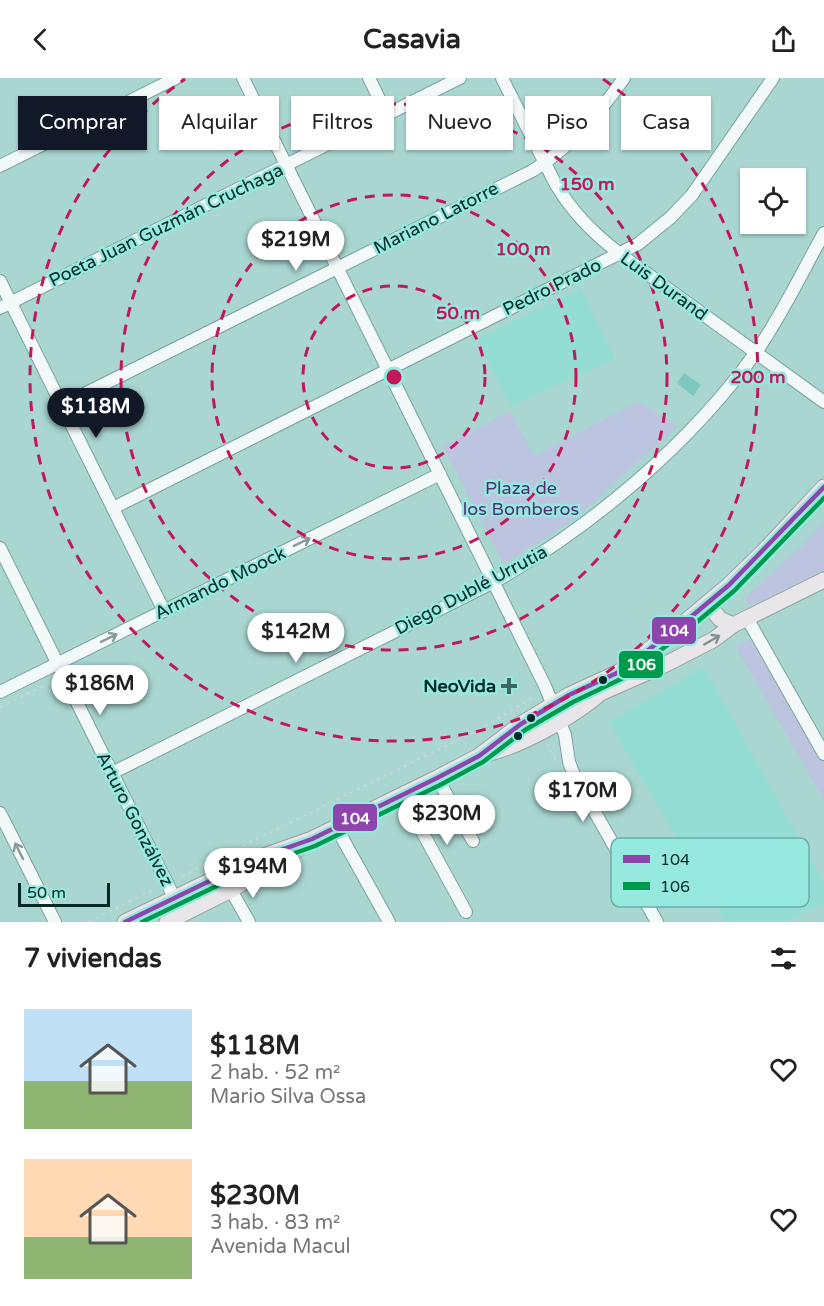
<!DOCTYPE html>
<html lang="es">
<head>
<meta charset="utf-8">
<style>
	:root { --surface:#fff; --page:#f2f2f2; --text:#222; --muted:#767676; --accent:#111827 }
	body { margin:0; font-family:"Varela Round",sans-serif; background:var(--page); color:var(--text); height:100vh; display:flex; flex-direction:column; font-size:22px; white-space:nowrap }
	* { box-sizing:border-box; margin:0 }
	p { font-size:20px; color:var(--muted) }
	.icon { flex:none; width:33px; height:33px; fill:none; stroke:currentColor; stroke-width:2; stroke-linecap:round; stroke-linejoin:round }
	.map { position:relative; height:844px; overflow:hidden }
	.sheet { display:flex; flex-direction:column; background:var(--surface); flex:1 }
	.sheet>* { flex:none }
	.guide { position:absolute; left:18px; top:18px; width:789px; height:54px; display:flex; gap:12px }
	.buttons { position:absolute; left:740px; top:90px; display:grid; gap:12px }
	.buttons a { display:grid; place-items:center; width:66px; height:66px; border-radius:0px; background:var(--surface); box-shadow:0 2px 4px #0004; font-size:30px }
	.scale { position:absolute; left:18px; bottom:15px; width:92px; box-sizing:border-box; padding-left:6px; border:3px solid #042926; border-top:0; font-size:16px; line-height:21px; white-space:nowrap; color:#042926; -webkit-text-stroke:4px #96e9df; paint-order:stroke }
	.price { position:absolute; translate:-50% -51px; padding:0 14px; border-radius:21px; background:#fff; color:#222; font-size:20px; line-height:39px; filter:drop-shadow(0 2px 3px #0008) }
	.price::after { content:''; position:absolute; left:50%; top:36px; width:18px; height:14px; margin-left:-9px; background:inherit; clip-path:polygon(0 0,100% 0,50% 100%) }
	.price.on { background:var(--accent); color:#fff }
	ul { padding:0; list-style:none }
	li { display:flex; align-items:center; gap:18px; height:150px; padding:0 24px }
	li span { display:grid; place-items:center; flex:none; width:168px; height:120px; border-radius:0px; color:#555 }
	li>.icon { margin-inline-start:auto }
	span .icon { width:72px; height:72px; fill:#fffc; stroke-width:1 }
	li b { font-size:26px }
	h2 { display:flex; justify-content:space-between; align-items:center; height:72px; padding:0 24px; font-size:26px }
	.chip { padding:0 21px; border-radius:0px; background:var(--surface); box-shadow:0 2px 4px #0004; font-size:21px; line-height:54px }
	.chip.on { background:var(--accent); color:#fff }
	header { display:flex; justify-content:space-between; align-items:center; height:78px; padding:0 24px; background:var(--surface); font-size:27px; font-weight:700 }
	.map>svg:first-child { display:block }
	.built { fill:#94ddd4 }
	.green { fill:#bdc4e0 }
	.water { fill:#7cc7bf }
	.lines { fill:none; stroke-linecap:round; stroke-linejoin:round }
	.minor-casing { stroke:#7ba09c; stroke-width:14 }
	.major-casing { stroke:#97a1a1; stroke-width:17 }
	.path { stroke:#c7d6d4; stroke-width:2; stroke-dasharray:3 4.5; stroke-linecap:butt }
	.minor { stroke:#f2f9f8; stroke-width:12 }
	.major { stroke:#e8e6e8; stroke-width:15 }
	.bus-1-casing { stroke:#96e9df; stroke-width:9 }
	.bus-2-casing { stroke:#96e9df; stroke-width:9 }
	.bus-1 { stroke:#8e44ad; stroke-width:4.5 }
	.bus-2 { stroke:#009a4d; stroke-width:4.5 }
	.oneway { stroke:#879b9a }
	.oneway2 { stroke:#819191 }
	.ring { fill:none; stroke:#c2185b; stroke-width:3; stroke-dasharray:10 8 }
	.bus-dot { fill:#042926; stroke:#96e9df; stroke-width:2 }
	.poi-dot { fill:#3e6662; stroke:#96e9df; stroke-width:2 }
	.labels { text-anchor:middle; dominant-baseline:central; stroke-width:5; stroke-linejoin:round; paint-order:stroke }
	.street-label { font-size:18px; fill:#042926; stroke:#96e9df }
	.park-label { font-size:18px; fill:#532e74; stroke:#96e9df }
	.poi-label { font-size:18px; font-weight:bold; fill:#042926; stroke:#96e9df; text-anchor:end }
	.key { fill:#96e9df; stroke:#6aafa8; stroke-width:1.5 }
	.key-label { font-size:16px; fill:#042926 }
	.centre { fill:#c2185b; stroke:#96e9df; stroke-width:3 }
	.ring-label { font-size:18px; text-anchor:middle; font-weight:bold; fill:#c2185b; stroke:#96e9df; stroke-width:5; stroke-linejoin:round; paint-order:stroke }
	.line-badge { stroke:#96e9df; stroke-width:2 }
	.badge-label { font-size:16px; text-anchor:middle; font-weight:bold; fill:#fff }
</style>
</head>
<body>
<header><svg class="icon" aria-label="back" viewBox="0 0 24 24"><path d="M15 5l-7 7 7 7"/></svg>Casavia<svg class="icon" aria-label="share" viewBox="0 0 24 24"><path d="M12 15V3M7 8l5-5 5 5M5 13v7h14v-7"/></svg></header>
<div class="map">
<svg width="824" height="844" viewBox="0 0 824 844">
	<rect width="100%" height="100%" fill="#a9d6d1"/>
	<g class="built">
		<path d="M581,210L615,281L511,328L477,261Z"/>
		<path d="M704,589L824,806V824L787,844H725L609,644Z"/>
	</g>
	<g class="green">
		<path d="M638,324L678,348L574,441L504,486L443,368L510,333L534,378Z"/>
		<path d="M824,445V492L756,526H747L745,521L747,518L802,468Z"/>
		<path d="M755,559L824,672V722L736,569Z"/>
	</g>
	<path class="water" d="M684,295L701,307L693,318L677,305Z"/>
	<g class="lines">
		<defs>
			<g id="minor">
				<path d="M243,0L545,608L565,657L569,684L574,697L657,844"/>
				<path d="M369,0L387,37"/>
				<path d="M502,0L555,105C572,134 593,155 620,176L824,324"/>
				<path d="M0,88L176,0"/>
				<path d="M0,203L164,533"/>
				<path d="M0,230L460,0"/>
				<path d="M62,327L532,93C570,70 599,36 624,0"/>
				<path d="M113,430L638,166L670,140L692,117L773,0"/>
				<path d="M0,470L174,819"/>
				<path d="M747,540L824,676"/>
				<path d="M0,614L440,396"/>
				<path d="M112,695L494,504C592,449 691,365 756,274C782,237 802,194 824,155"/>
				<path d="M437,700L473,763"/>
				<path d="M402,717L466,834"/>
				<path d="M0,735L55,844"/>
				<path d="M336,749L389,844"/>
				<path d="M231,812L249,844"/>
			</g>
			<g id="major">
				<path d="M708,526L720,541L733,547"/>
				<path d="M603,614L660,589L713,562L733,547L824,502"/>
				<path d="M486,676C524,667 581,635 608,608"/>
				<path d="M125,844L255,781L312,761L437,700L479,678L521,646L569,617L619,594L680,548L729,507L765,472L824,409"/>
				<path d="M167,844L231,812L298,771"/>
			</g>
		</defs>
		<use href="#minor" class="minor-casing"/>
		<use href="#major" class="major-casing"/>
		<g class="path">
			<path d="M0,629L50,605"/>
			<path d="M547,666L556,682"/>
			<path d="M182,798L480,651L532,620"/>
			<path d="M89,844L154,811"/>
		</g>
		<use href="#minor" class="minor"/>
		<use href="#major" class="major"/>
		<defs>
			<path id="bus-1" d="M125,844L255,781L312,761L437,700L479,678L521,646L569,617L619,594L680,548L729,507L824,409"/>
			<path id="bus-2" d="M142,844L258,788L315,768L440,707L483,684L525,652L573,624L623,600L685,554L734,513L824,420"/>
		</defs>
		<use href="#bus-1" class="bus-1-casing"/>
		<use href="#bus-2" class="bus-2-casing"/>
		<use href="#bus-1" class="bus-1"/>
		<use href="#bus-2" class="bus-2"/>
	</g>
	<defs><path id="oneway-shaft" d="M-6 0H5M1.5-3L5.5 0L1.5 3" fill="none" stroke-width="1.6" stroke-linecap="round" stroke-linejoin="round" transform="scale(1.5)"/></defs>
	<g class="oneway">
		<use href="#oneway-shaft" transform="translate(302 464) rotate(-26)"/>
		<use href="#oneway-shaft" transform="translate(109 560) rotate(-26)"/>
		<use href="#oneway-shaft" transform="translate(19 773) rotate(-117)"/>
	</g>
	<use class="oneway2" href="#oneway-shaft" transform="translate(712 562) rotate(-30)"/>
	<g class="ring">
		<circle cx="394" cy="299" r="91"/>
		<circle cx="394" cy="299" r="182"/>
		<circle cx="394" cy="299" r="273"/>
		<path d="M603 1A364 364 0 1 1 185 1"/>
	</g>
	<g class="bus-dot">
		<circle cx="603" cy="602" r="5"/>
		<circle cx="531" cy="640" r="5"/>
		<circle cx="518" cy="658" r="5"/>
	</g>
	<path class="poi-dot" d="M506 599h6v6h6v6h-6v6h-6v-6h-6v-6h6z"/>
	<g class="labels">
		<g class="street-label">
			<text transform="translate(436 140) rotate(-27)">Mariano Latorre</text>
			<text transform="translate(166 147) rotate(-26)">Poeta Juan Guzmán Cruchaga</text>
			<text transform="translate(664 208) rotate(36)">Luis Durand</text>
			<text transform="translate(552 209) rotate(-26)">Pedro Prado</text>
			<text transform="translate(220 505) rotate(-26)">Armando Moock</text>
			<text transform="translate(471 512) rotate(-28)">Diego Dublé Urrutia</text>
			<text transform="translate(135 741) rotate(63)">Arturo Gonzálvez</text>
		</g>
		<g class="park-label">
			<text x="521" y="410">Plaza de<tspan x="521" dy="21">los Bomberos</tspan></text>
		</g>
		<g class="poi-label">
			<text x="496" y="608">NeoVida</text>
		</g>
	</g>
	<rect x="611" y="760" width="198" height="69" rx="9" class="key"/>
	<rect x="623" y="777" width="27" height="8" fill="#8e44ad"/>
	<rect x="623" y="804" width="27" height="8" fill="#009a4d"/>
	<g class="key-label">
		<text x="660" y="787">104</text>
		<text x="660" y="814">106</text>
	</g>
	<circle cx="394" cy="299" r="9" class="centre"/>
	<g class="ring-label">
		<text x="587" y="112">150 m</text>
		<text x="523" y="177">100 m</text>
		<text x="458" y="241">50 m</text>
		<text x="758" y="305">200 m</text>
	</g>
	<g class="line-badge">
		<rect x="651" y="538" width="46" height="29" rx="6" fill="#8e44ad"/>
		<rect x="618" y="572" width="46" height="29" rx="6" fill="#009a4d"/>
		<rect x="332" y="725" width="46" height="29" rx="6" fill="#8e44ad"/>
	</g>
	<g class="badge-label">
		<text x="674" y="558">104</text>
		<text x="641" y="592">106</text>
		<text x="355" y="746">104</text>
	</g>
</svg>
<div class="buttons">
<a><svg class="icon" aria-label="locate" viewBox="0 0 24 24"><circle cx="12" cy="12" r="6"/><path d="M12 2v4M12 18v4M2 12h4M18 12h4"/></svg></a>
</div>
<div class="scale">50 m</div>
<b class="price" style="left:296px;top:194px">$219M</b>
<b class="price on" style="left:96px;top:361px">$118M</b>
<b class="price" style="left:296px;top:586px">$142M</b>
<b class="price" style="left:100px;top:638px">$186M</b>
<b class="price" style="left:583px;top:745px">$170M</b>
<b class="price" style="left:447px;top:768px">$230M</b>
<b class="price" style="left:253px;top:821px">$194M</b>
<div class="guide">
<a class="chip on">Comprar</a>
<a class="chip">Alquilar</a>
<a class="chip">Filtros</a>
<a class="chip">Nuevo</a>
<a class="chip">Piso</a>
<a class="chip">Casa</a>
</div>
</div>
<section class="sheet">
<h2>7 viviendas<svg class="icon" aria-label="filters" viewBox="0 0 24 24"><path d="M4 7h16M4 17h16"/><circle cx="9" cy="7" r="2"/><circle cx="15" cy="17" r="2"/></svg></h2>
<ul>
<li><span style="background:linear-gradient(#bfe0f5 60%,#8fb573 0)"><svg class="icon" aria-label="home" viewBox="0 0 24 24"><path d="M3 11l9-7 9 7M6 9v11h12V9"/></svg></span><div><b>$118M</b><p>2 hab. · 52 m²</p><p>Mario Silva Ossa</p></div><svg class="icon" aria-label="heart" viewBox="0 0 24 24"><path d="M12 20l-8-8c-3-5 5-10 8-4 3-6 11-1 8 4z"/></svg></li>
<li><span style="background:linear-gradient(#ffd9b3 65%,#8fb573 0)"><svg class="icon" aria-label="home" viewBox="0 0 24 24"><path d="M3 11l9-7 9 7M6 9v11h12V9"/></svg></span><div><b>$230M</b><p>3 hab. · 83 m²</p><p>Avenida Macul</p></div><svg class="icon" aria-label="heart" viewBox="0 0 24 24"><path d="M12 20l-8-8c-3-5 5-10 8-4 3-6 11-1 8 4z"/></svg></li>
</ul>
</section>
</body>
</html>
